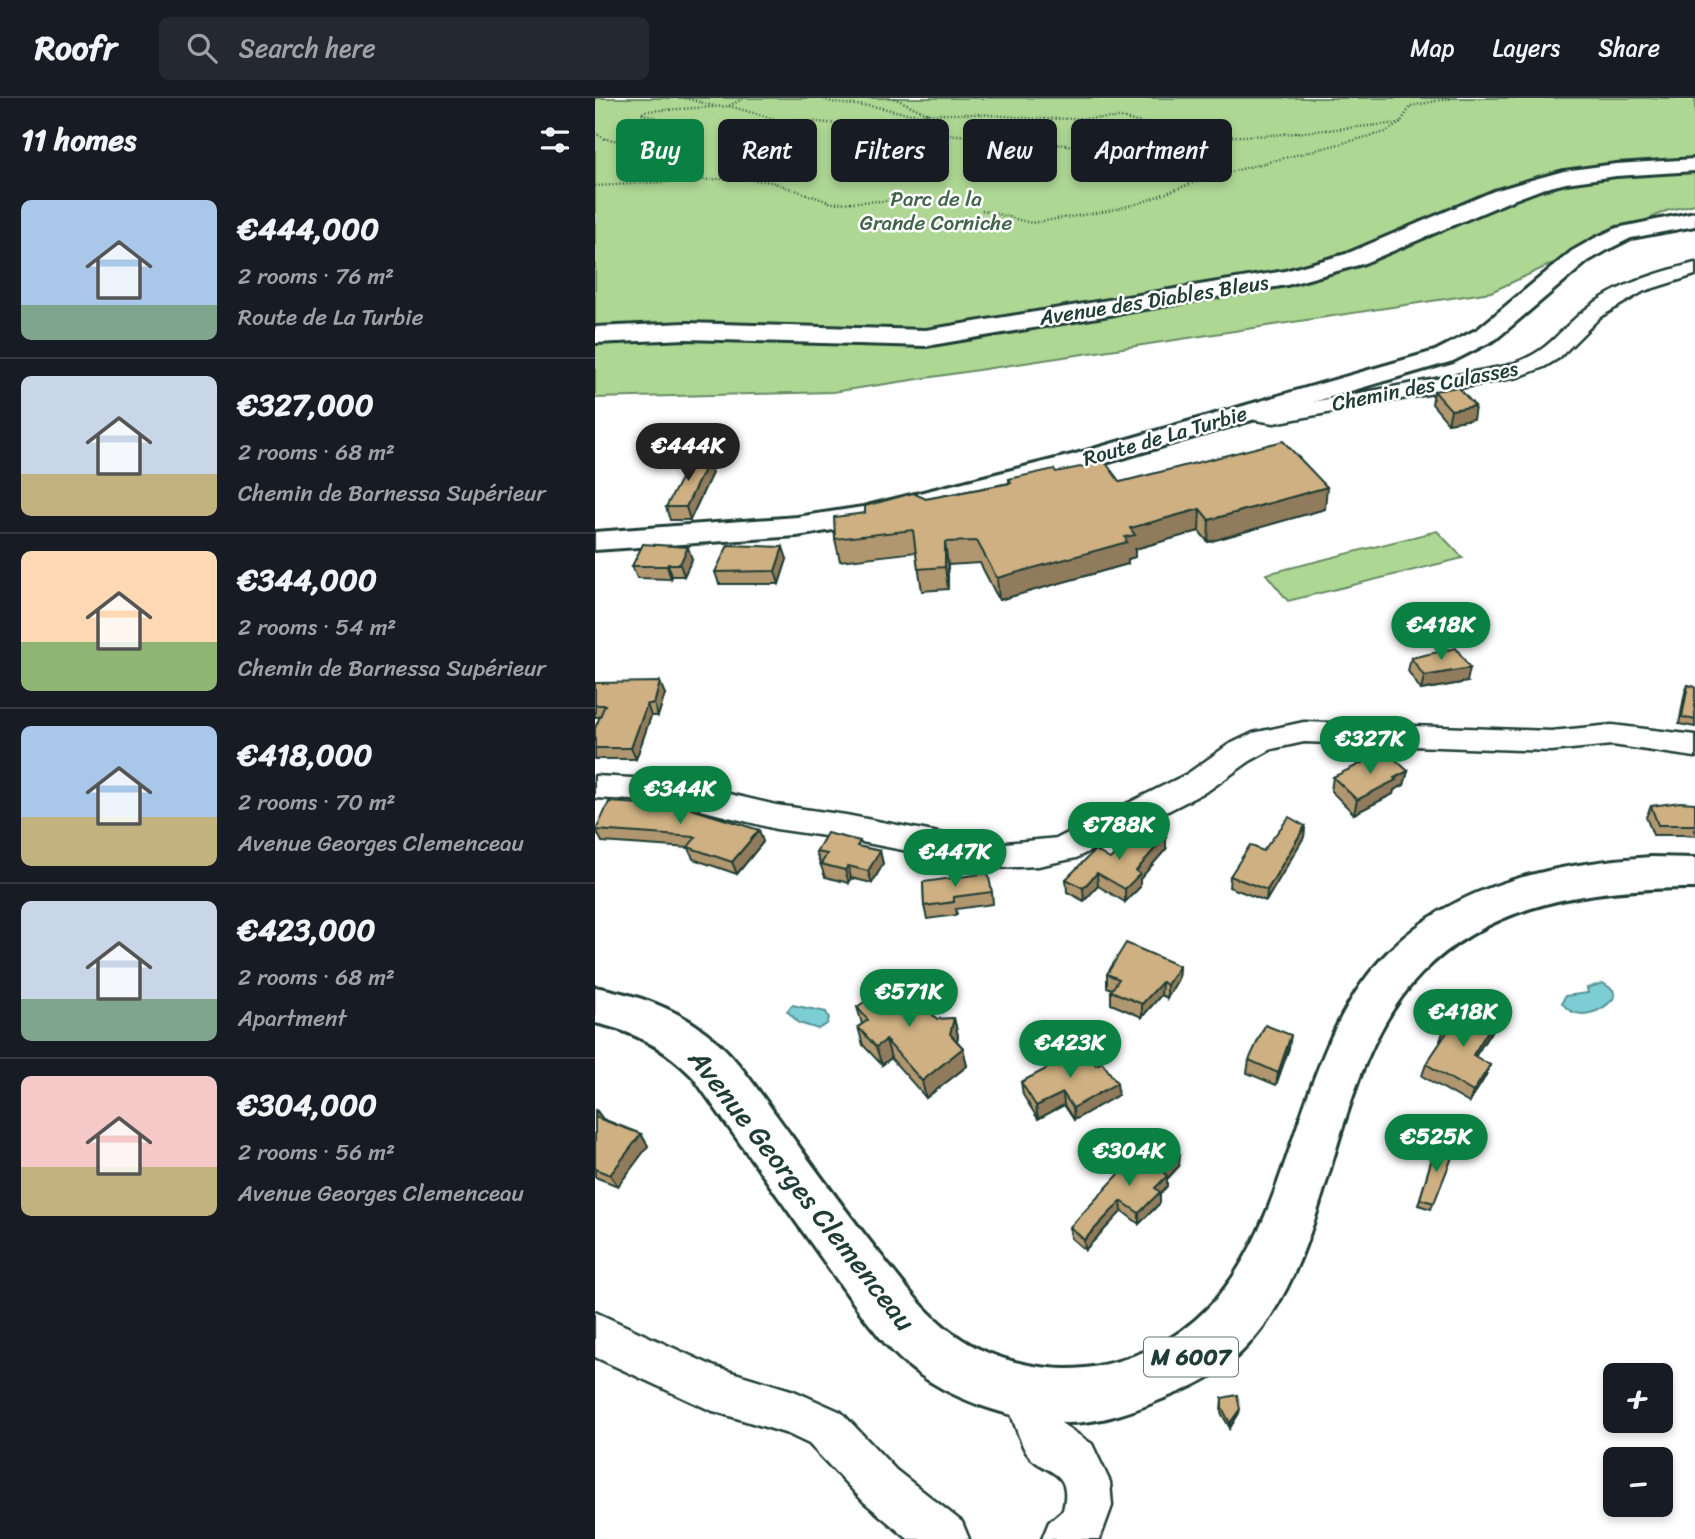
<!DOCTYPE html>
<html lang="en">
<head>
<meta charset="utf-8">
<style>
	:root { --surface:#171b24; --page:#242831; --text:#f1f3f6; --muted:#9ea1a6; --line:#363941; --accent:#0b8043 }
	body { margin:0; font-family:Sriracha,sans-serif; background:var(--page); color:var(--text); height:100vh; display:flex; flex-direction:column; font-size:26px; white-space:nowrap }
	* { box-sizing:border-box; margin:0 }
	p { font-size:23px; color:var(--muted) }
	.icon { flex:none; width:38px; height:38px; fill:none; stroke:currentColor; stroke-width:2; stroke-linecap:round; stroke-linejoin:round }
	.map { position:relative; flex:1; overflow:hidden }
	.sheet { display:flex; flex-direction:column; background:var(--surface); width:595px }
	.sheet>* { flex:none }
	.hud { position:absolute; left:21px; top:21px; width:665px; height:63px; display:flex; gap:14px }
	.fabs { position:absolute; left:1008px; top:1265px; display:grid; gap:14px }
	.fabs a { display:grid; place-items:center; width:70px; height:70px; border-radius:10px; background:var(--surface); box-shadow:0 4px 10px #0003; font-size:35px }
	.price { position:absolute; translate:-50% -60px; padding:0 16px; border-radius:24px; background:var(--accent); color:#fff; font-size:23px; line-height:46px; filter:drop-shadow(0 2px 4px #0008) }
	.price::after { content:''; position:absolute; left:50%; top:42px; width:21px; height:16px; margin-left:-10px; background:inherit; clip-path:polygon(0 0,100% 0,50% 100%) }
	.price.current { background:#222; color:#fff }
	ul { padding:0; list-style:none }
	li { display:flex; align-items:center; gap:21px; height:175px; padding:0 21px }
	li+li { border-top:2px solid var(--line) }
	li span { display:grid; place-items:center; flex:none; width:196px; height:140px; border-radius:10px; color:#555 }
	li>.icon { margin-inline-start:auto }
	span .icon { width:84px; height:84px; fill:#fffc; stroke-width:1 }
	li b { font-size:30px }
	h2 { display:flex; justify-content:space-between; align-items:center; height:84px; padding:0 21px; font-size:30px }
	.chip { padding:0 24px; border-radius:10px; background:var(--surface); box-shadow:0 4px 10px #0003; font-size:24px; line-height:63px }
	.chip.current { background:var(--accent); color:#fff }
	header { display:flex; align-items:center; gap:42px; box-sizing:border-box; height:98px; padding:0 35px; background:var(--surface); border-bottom:2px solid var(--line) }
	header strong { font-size:33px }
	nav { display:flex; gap:38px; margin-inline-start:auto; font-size:24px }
	.search { width:490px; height:63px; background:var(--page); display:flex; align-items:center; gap:18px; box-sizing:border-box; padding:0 24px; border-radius:10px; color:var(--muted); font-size:26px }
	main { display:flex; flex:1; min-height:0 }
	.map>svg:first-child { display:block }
	.green { fill:#aed794; stroke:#668a64; stroke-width:2 }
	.water { fill:#7ccdd4; stroke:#579394; stroke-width:2 }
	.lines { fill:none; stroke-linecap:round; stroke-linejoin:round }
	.minor-casing { stroke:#1f3d34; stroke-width:5 }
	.major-casing { stroke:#1f3d34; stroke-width:6 }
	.path { stroke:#1f3d34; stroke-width:2.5; stroke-dasharray:1 2.5; stroke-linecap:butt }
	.minor { fill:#fff; fill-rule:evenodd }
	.major { fill:#fff; fill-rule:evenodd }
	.wall { fill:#b19770; stroke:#1f3d34; stroke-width:2 }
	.shaded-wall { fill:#907b5b; stroke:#1f3d34; stroke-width:2 }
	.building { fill:#ceb082; stroke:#1f3d34; stroke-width:2 }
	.labels { text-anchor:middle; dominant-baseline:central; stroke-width:5; stroke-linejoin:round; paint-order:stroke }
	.far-park-label { font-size:21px; fill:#43644c; stroke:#fff }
	.far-street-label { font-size:21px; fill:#1f3d34; stroke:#fff }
	.shield { fill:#fff; stroke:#627771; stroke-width:2 }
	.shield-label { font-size:23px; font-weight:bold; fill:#1f3d34 }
	.near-street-label { font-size:28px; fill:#1f3d34; stroke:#fff }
</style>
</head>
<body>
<header>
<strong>Roofr</strong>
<div class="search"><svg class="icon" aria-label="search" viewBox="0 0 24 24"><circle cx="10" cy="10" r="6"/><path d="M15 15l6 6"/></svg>Search here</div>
<nav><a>Map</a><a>Layers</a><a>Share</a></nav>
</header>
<main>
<section class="sheet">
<h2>11 homes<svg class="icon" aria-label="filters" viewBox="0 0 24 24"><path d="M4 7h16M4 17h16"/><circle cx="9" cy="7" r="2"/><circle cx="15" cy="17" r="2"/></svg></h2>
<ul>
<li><span style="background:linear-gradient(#a9c7e8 75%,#7fa58c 0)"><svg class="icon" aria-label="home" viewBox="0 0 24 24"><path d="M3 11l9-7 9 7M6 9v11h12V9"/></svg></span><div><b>€444,000</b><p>2 rooms · 76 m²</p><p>Route de La Turbie</p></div></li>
<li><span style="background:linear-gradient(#c9d6e8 70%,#c2b280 0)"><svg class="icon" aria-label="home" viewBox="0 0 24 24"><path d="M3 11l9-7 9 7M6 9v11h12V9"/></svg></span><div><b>€327,000</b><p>2 rooms · 68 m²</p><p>Chemin de Barnessa Supérieur</p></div></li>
<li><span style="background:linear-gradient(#ffd9b3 65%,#8fb573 0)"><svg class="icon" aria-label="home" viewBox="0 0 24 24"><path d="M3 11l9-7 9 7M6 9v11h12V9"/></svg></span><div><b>€344,000</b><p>2 rooms · 54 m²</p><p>Chemin de Barnessa Supérieur</p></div></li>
<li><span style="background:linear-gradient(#a9c7e8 65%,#c2b280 0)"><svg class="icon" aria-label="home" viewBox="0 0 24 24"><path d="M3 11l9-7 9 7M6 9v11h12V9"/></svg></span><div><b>€418,000</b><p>2 rooms · 70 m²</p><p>Avenue Georges Clemenceau</p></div></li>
<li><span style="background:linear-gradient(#c9d6e8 70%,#7fa58c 0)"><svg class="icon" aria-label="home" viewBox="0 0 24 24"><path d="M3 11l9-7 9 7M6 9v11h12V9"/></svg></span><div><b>€423,000</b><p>2 rooms · 68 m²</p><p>Apartment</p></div></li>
<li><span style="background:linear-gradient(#f6c9c9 65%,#c2b280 0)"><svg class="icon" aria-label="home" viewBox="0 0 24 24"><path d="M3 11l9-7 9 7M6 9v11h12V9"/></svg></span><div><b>€304,000</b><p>2 rooms · 56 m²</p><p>Avenue Georges Clemenceau</p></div></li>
</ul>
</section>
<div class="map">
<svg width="1100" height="1441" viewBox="0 0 1100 1441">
	<rect width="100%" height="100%" fill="#fff"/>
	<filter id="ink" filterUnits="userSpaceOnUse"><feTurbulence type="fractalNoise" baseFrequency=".0143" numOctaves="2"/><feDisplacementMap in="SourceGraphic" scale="14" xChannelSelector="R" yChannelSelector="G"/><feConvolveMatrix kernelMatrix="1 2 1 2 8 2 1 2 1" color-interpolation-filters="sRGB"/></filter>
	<g filter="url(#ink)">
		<g class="green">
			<path d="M0,0H1100V106L1071,113L896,194L238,294L0,300Z"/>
			<path d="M842,433L868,460L693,503L671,476Z"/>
		</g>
		<g class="water">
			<path d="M1008,885L1018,892L1020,898C1010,914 981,925 967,905L970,898L993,895L992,890Z"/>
			<path d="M197,907L231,914L234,920L232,926L223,931L204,925L192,913Z"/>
		</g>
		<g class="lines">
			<defs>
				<g id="minor">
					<path d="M1100,165V177L1049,193L1005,219L964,260L949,269L923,279L679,325L660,322L649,312L652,307L660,305L679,311L911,268C955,254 957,239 990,212C1020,187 1062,175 1100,165Z"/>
					<path d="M709,624L956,633L1017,627L1100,637V659L1017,647L956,653L709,644L677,651L655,663L614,692L481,760L443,768L400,770L251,741L181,731L74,704L0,700V678L74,682L181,707L251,717L400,746L463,740L592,676L633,647L658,635Z"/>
					<path d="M0,1214L120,1269L199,1293L246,1314L301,1372L367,1424L374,1441H313L269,1404L214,1346L193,1336L115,1312L0,1259Z"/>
					<path d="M433,1271L449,1277L466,1325L497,1346L515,1384L517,1408L505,1441H447L454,1424L468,1412C479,1368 447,1378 431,1354C426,1346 410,1302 411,1292C411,1288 416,1281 417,1277Z"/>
				</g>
				<g id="major">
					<path d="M1100,61V73L1021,78L971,85L947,91L915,103L767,166L692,187L331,248L91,241L0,245V229L91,225L331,232L690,173L751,156L899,93L933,83L969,73L1021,66Z"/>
					<path d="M1100,114V128L1036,140L1016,150L993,163L901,241L858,263L497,369L268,427L202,438L0,452V434L202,419L268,409L477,357L840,253L883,231L977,153L1000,140L1022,130Z"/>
					<path d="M1056,759L1100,760V790C1002,790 898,802 826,876C726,979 745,1174 633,1266C613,1282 590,1292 567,1301C531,1316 494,1329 454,1324C409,1318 356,1301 320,1273C298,1257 281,1235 265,1214L98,979C70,950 39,933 0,925V889C38,896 78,909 109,933C139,955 160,988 181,1017C216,1065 251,1114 288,1160C309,1187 331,1216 359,1236C399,1265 460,1278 508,1267C714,1220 669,977 795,852C863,784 965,765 1056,759Z"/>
				</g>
			</defs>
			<use href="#minor" class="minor-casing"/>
			<use href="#major" class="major-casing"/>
			<g class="path">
				<path d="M90,0L119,8"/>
				<path d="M225,0C244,8 262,6 282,9C299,12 315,18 333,16"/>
				<path d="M299,0L333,16H384L445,21L526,20L591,36L624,37"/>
				<path d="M134,8L187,23L201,22L512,51C521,50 532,48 541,49C561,52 596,71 613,57L611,46L619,39L678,37L805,25"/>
				<path d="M0,35L10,41L34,44L41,36L76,33L74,23L46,16L51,13L134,8L149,0"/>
				<path d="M0,88L142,80L177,84L237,105L337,101"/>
				<path d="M387,112L436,125L513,113L545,105L611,80L791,34L805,25L816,8L857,0"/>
			</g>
			<use href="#minor" class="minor"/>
			<use href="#major" class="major"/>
		</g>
		<g class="wall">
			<path d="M839,293L880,308L878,321L853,325L837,306Z"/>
			<path d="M461,374L525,384L730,411L613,444L604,433L540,451V459L533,461V466L404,502L385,465L353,467V491L327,493L321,454L245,463L240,441L270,415L331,401L414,385V381Z"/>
			<path d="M117,375L95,422H75L71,409Z"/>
			<path d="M97,461L89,478H77L76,481L42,480L37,468Z"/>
			<path d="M192,461L184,486H124L120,474Z"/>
			<path d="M816,560L872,584L826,592L813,573Z"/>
			<path d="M0,585L70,596L63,618H56L41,661H0V630L5,619H0Z"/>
			<path d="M1093,587L1100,589V629L1084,626L1090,594Z"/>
			<path d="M774,666L813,673L809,687L799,692L798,696L759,716L736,693L738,679Z"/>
			<path d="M101,703L106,714L164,732L168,744L142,776L98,761L94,750L7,744L1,732L77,708Z"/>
			<path d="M1100,705V738L1087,737H1058L1051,719L1056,708Z"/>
			<path d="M710,728L709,739L671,803L634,789L635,778L668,753Z"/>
			<path d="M267,749L285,753L288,766L277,785L256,780L254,785L230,779L221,754Z"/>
			<path d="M571,751L545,781V789L530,804L503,788L489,803L472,794L471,781L515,761L522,759Z"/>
			<path d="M328,784L397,794L398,806L361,811L362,817L332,821L329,808Z"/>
			<path d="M584,868L583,881L572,900L566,897L547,919L516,906V893L517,891L512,889V876Z"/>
			<path d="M262,909L342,921L359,920L363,938L362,943L368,950L372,968L331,1000L296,960L287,967L268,947L263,929L267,926Z"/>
			<path d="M872,922L897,932L880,959L895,967L890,979L874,1005L827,978L831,966L846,944L845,943L849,931Z"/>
			<path d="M694,950L681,987L652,975L654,962Z"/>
			<path d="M501,967L522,985L523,997L479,1022L469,1007L443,1021L428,997L426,984Z"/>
			<path d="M0,1012L2,1013L8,1021L46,1036L53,1048L23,1088L0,1079Z"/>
			<path d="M841,1047L859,1054L836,1111L823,1107Z"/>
			<path d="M540,1065L584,1068L572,1081V1088L565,1096V1105L544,1126L527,1113L490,1152L476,1140L475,1129Z"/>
			<path d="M627,1300L644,1315L635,1330L626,1315Z"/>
		</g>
		<g class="shaded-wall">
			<path d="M880,308L878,321L853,325L856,312Z"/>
			<path d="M113,363L117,375L95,422L91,409Z"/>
			<path d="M732,389L730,411L613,444L614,422Z"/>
			<path d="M605,411L604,433L540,451V459L533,461V466L404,502L402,480L530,439L535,430Z"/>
			<path d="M350,444L353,467V491L350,469Z"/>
			<path d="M93,449L97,461L89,478L85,466Z"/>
			<path d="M188,449L192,461L184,486L180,473Z"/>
			<path d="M73,466L77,478L76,481L72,468Z"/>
			<path d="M875,570L872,584L826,592L829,578Z"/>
			<path d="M65,584L70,596L63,618L59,606Z"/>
			<path d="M52,606L56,618L41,661L36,650Z"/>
			<path d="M813,673L809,687L799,692L798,696L759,716L762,702Z"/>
			<path d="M101,703L106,715L96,711Z"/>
			<path d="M710,728L709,739L671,803L672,792Z"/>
			<path d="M164,732L168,744L142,776L137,764Z"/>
			<path d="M571,737V751L545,781V789L530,804V791L541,773Z"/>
			<path d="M285,753L288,766L277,785L273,773Z"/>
			<path d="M253,768L256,780L254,785L250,772Z"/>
			<path d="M502,775L503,788L489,803L488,790Z"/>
			<path d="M584,868L583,881L572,900V887Z"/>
			<path d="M567,884L566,897L547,919V906Z"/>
			<path d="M359,920L363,938L359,954L355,936Z"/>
			<path d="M901,920L897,932L873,969L878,957Z"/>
			<path d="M696,937L694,950L681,987L683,975Z"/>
			<path d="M291,942L296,960L287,967L281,949Z"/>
			<path d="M368,950L372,968L331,1000L327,983Z"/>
			<path d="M895,967L890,979L874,1005L878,994Z"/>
			<path d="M522,985L523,997L479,1022L478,1010Z"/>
			<path d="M468,995L469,1007L443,1021L441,1008Z"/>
			<path d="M2,1013L10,1025L0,1020V1016Z"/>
			<path d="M46,1036L53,1048L23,1088L15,1077Z"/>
			<path d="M585,1057L584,1068L572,1081V1088L565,1096V1105L544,1126V1115L560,1090L568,1074Z"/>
			<path d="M526,1103L527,1113L490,1152L489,1142Z"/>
			<path d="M645,1311L644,1315L635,1330V1325Z"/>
		</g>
		<g class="building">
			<path d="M863,289L880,308L856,312L839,293Z"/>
			<path d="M688,343L732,389L614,422L605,411L535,430L540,437L530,439L532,444L402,480L382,443L350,444V469L323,471L318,432L240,441L239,419L270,415V408L318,395L331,401L416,385L414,381L459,371L461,374L510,364L525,384Z"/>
			<path d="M99,356L113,363L91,409H71Z"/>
			<path d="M48,446L93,449L85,466H73L72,468H37Z"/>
			<path d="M133,447L188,449L180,473L120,474Z"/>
			<path d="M861,550L875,570L829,578L816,560Z"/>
			<path d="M65,584L59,606H52L36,650H0V630L10,607H0V585Z"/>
			<path d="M1093,587L1100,589V622L1087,619Z"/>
			<path d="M794,656L813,673L799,680L801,682L762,702L738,679L771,663L774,666Z"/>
			<path d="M82,698L101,703L96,711L164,732L137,764L93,749L101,739L1,732L14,704L77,708Z"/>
			<path d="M1085,704L1100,705V727H1063L1056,708Z"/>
			<path d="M694,719L710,728L672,792L635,778L655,747L668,753Z"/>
			<path d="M553,728L571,737L541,773L545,776L530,791L502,775L488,790L471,781L500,752L515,761L519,757L522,759Z"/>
			<path d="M232,735L265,743L262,748L285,753L273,773L253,768L250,772L226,766L232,756L221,754Z"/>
			<path d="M393,775L397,794L359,799V804L329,808L328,784Z"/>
			<path d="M531,845L584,868L572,887L567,884L547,906L516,893L524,881L512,876Z"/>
			<path d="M303,881L342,921L359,920L355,936L368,950L327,983L291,942L281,949L263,929L273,922L262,909Z"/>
			<path d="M882,908L901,920L878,957L895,967L878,994L831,966L853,933L849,931L860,915L872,922Z"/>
			<path d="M670,927L696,937L683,975L654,962Z"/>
			<path d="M489,951L501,967L507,964L522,985L478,1010L468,995L441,1008L426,984Z"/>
			<path d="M0,1019L46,1036L15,1077L0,1071Z"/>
			<path d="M567,1042L585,1057L568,1074L572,1078L560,1090L565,1094L544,1115L526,1103L489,1142L475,1129L537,1062L540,1065Z"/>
			<path d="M841,1047L859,1054L839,1105L825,1101Z"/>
			<path d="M642,1297L645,1311L635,1325L627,1310V1300Z"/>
		</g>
	</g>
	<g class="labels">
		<g class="far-park-label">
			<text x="341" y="101">Parc de la<tspan x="341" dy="24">Grande Corniche</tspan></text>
		</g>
		<g class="far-street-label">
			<text transform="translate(559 202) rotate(-9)">Avenue des Diables Bleus</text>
			<text transform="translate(830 288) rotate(-11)">Chemin des Culasses</text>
			<text transform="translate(570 338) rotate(-16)">Route de La Turbie</text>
		</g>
		<rect class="shield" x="549" y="1239.5" width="94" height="39" rx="5"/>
		<g class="shield-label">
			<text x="596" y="1259">M 6007</text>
		</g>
		<g class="near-street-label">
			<text transform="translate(207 1092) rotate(52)">Avenue Georges Clemenceau</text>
		</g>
	</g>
</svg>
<div class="fabs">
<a>+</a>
<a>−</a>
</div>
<b class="price current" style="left:93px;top:385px">€444K</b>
<b class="price" style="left:846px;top:564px">€418K</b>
<b class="price" style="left:775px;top:678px">€327K</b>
<b class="price" style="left:85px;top:728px">€344K</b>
<b class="price" style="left:524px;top:764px">€788K</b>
<b class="price" style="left:360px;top:791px">€447K</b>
<b class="price" style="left:314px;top:931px">€571K</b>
<b class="price" style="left:868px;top:951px">€418K</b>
<b class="price" style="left:475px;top:982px">€423K</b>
<b class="price" style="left:841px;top:1076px">€525K</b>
<b class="price" style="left:534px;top:1090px">€304K</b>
<div class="hud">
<a class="chip current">Buy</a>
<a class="chip">Rent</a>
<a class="chip">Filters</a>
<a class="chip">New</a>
<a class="chip">Apartment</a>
</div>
</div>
</main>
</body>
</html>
